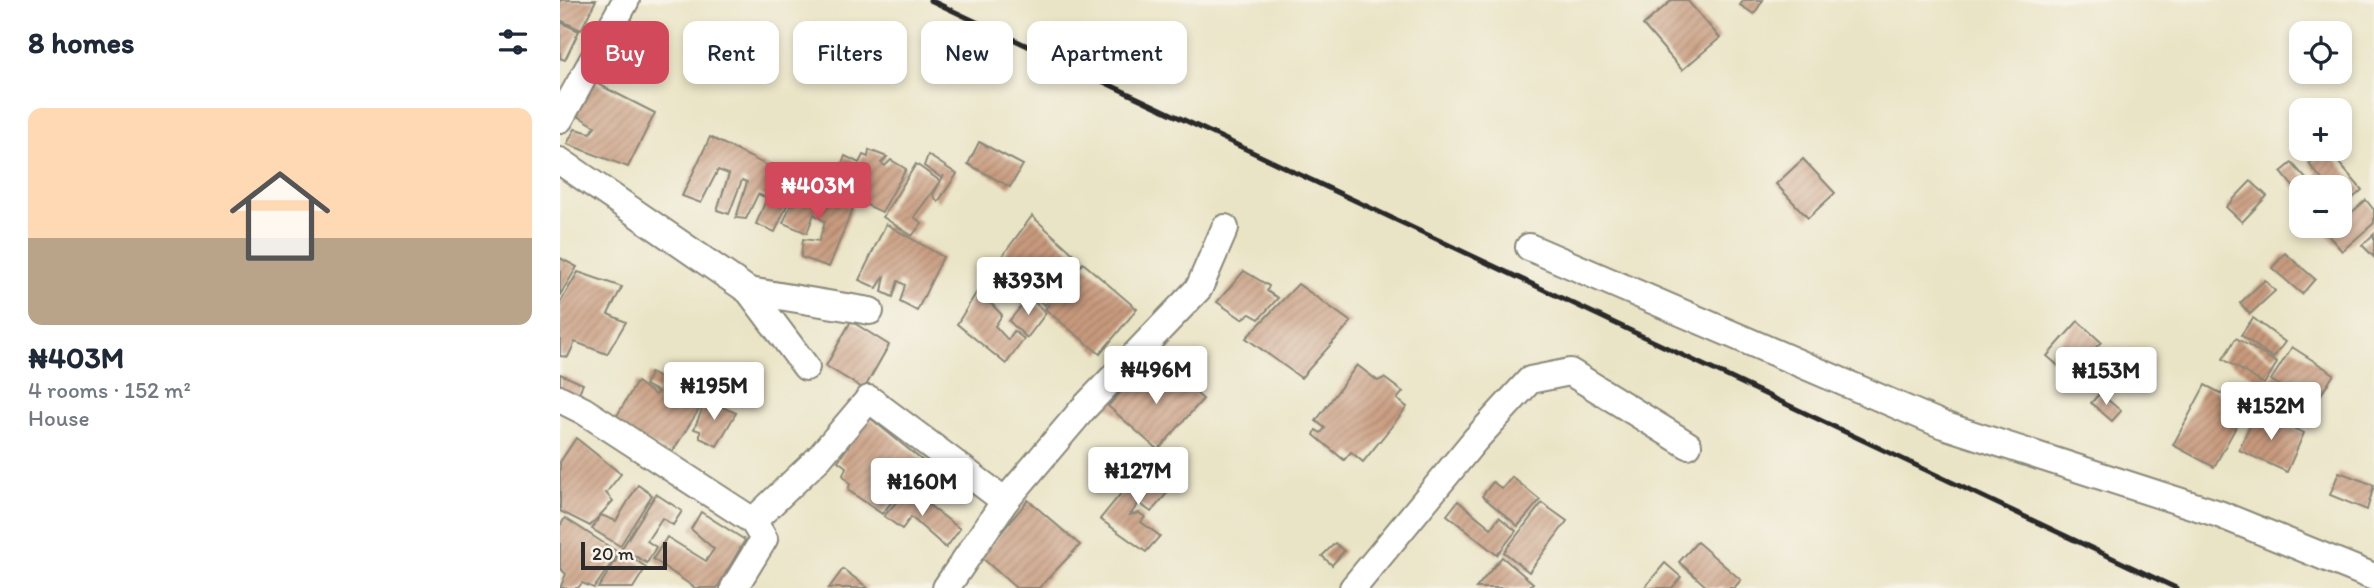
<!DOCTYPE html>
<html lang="en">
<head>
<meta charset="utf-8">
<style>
	:root { --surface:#fff; --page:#f2f2f3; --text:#1f2937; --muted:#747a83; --line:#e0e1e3; --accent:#d1495b }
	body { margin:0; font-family:Itim,sans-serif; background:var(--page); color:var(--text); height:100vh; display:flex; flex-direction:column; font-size:26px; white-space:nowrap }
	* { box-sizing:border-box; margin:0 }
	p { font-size:23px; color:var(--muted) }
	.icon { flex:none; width:38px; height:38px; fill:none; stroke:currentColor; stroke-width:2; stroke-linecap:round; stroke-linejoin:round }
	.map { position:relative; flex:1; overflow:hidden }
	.sheet { display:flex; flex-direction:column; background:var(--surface); width:560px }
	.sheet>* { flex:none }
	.top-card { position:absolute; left:21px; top:21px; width:665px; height:63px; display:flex; gap:14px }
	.tools { position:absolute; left:1729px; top:21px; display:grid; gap:14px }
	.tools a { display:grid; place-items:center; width:63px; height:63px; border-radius:14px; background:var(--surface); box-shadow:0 4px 10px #0003; font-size:35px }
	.scale { position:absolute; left:21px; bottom:18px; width:86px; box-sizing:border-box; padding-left:7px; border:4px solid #2b2b2b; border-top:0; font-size:19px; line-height:24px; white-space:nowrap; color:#2b2b2b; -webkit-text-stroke:5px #f7f3e8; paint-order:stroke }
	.price { position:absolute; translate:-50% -60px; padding:0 16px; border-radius:7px; background:#fff; color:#222; font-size:23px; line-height:46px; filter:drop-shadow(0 2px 4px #0008) }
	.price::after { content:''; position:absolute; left:50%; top:42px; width:21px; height:16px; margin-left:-10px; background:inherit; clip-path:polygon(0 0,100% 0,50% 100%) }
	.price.selected { background:var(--accent); color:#fff }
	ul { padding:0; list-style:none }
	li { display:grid; align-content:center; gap:14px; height:371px; padding:0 28px }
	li+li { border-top:2px solid var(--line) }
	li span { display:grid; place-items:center; height:217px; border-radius:14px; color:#555 }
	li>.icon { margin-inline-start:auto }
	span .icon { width:126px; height:126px; fill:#fffc; stroke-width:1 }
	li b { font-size:30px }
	h2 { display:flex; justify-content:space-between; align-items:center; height:84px; padding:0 28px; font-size:30px }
	.tag { padding:0 24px; border-radius:14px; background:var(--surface); box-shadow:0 4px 10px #0003; font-size:24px; line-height:63px }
	.tag.selected { background:var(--accent); color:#fff }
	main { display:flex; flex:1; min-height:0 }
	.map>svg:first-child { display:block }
	.building { fill:url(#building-hatch) }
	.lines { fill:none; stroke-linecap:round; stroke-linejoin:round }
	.street-casing { stroke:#8a8878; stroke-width:30 }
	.street { stroke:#fff; stroke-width:26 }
	.rail { stroke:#2b2b2b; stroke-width:5 }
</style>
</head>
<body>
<main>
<section class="sheet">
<h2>8 homes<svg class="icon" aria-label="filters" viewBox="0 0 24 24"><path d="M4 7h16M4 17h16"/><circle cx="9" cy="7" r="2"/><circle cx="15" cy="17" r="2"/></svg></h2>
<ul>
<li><span style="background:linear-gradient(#ffd9b3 60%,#b9a48a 0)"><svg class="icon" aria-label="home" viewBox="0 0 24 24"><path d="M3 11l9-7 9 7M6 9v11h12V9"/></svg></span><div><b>₦403M</b><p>4 rooms · 152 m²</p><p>House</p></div></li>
</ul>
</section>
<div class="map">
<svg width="1814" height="588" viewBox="0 0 1814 588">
	<defs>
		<pattern id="building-hatch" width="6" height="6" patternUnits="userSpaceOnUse" patternTransform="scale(1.75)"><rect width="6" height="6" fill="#c89a7d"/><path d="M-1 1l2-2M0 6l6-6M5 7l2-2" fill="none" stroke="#a37e67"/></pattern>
	</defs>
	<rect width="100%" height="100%" fill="#f7f3e8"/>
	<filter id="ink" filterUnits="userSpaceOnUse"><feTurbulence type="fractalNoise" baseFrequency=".0143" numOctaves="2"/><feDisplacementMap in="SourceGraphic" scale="14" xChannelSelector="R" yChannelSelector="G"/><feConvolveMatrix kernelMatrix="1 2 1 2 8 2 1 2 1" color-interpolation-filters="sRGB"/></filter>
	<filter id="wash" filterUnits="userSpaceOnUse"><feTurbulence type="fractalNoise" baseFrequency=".00686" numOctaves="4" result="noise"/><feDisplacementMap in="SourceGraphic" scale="28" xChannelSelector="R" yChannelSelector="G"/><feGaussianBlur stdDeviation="1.57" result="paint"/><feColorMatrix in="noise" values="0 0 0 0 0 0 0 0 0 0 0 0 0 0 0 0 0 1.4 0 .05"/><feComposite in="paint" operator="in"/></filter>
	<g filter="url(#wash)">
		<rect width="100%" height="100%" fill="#eae4c6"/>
		<g id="blocks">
			<g class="building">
				<path d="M0,0H36L21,30L0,20Z"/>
				<path d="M1112,0H1127L1160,38L1122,70L1083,25Z"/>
				<path d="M1184,0H1203L1194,14L1180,5Z"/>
				<path d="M0,22L19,31L5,60L0,58Z"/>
				<path d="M26,78L95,113L68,167L7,144L15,129L31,133L35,126L16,115Z"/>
				<path d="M150,137L238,181L215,232L196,224L207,198L198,194L186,219L176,218L187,182L182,180L169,214L157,210L169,174L158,170L141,203L122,196Z"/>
				<path d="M419,142L463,165L450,187L408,164Z"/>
				<path d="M1767,149L1802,190L1784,206L1780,201V187H1768L1749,164Z"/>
				<path d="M309,150L327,157L321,163L325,166L331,160L346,169L322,212L272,189L285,156L299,163L303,155L308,157Z"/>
				<path d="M368,155L397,174L378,202L373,195L384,175L382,178L364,166Z"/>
				<path d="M1243,159L1275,193L1248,218L1216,184Z"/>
				<path d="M1732,163L1747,180L1736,190L1721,172Z"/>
				<path d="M356,164L380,181L354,217L362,223L352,236L323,217Z"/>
				<path d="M241,181L293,208L269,267L241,257L243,239L259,241L265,222L254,214L247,233L223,223Z"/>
				<path d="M1691,181L1707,196L1682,222L1666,207Z"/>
				<path d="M1806,200L1814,210V223L1782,251L1767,234Z"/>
				<path d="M472,216L520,260L485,305L437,263Z"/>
				<path d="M326,224L383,257L357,311L340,302L345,285L338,281L333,297L322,292L325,275L317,288L299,280Z"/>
				<path d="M1814,234V257L1802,245Z"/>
				<path d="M1725,253L1755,279L1742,294L1712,268Z"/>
				<path d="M0,258L17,267L0,295Z"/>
				<path d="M523,263L577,309L540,354L485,309Z"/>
				<path d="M684,271L709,286L707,291L718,298L699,319L690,314L682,319L657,302Z"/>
				<path d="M18,272L62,287L48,314L66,322L47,354L15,342L8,357L0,356V303Z"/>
				<path d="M1705,280L1715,291L1690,314L1680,303Z"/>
				<path d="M738,284L791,322L741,378L686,338Z"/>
				<path d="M418,290L442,315L435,326L448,340L454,331L464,339L446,364L397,324Z"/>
				<path d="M469,297L486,313L467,338L449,321Z"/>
				<path d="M1693,318L1725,342L1713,358L1681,335Z"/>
				<path d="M291,321L329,345L304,389L266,366Z"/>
				<path d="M1518,321L1541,342L1510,376L1487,356Z"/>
				<path d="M1676,338L1717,363L1704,384L1663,359Z"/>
				<path d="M1732,347L1774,374L1753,407L1711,380Z"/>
				<path d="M797,365L818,381L824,378L843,392L837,399L847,407L803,462L791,452L784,460L754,435L756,430L761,433L765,428L756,421Z"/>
				<path d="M607,368L643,399L598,450L548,406L581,370L594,382Z"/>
				<path d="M90,373L145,400L111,454L52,424L77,382L95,395L98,392L85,385Z"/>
				<path d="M0,374L23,384L16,399L0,392Z"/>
				<path d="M1645,385L1687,407L1654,467L1613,445Z"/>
				<path d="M1540,393L1561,411L1552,421L1531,403Z"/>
				<path d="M146,400L176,413L157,446L140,438V431L134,429Z"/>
				<path d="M1696,411L1744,433L1727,472L1679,450Z"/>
				<path d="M309,417L364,462L322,514L288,490L290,484L283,475L286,467L278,461Z"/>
				<path d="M16,438L61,474L46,493L53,501L30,526L0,511V462Z"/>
				<path d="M585,464L615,484L591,512L579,503L570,515L579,513L585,517L581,522L600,536L586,552L540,519Z"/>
				<path d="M1779,472L1814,485L1807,510L1770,495Z"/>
				<path d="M952,477L980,500L958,526L922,496L933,482L942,489Z"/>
				<path d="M78,485L92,495L60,546L32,529L41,515L56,521Z"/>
				<path d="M348,489L400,529L386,548L351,517L342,529L324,516Z"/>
				<path d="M96,494L122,511L113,525L102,518L87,541L96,547L87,563L62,548Z"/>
				<path d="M468,500L520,545L479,588H456L421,557Z"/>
				<path d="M898,501L931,528L939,517L956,531L937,555L887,515Z"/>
				<path d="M982,503L1007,521L969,572L944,552Z"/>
				<path d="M141,512L185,540L157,588H135L93,559L107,537L146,561L154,549L131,529Z"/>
				<path d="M5,518L59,553L34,588L22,583L18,588H0L6,574L0,568V526Z"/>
				<path d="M1137,542L1181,580L1174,588H1148L1119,562Z"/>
				<path d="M775,543L784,551L772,565L762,556Z"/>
				<path d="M62,551L86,567L73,588H38Z"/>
				<path d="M942,557L973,583L968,588H916Z"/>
				<path d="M1105,563L1121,577L1112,588H1084Z"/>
				<path d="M283,569L308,588H269Z"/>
			</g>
		</g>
	</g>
	<g filter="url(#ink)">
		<use href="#blocks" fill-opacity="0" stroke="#8a8878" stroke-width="2"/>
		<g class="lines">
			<defs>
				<g id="street">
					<path d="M0,119L66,0"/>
					<path d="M0,161L189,291L246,367"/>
					<path d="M969,247L1383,425L1659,514L1814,577"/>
					<path d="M189,291L310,311"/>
					<path d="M0,399L24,411L193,521L204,539L174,588"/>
					<path d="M193,521L259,458L309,399L445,501L523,409L639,288L665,228"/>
					<path d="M386,588L445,501"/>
					<path d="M793,588L915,440L970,380L1010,372L1128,445"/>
				</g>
			</defs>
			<use href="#street" class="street-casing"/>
			<use href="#street" class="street"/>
			<path class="rail" d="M370,0L1616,588"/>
		</g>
	</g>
</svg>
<div class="tools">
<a><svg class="icon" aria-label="locate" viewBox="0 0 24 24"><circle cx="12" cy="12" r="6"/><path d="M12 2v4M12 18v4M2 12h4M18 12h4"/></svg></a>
<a>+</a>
<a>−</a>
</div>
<div class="scale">20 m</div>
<b class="price selected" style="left:258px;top:222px">₦403M</b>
<b class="price" style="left:468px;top:317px">₦393M</b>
<b class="price" style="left:596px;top:406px">₦496M</b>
<b class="price" style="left:1546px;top:407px">₦153M</b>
<b class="price" style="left:154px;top:422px">₦195M</b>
<b class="price" style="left:1711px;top:442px">₦152M</b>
<b class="price" style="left:578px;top:507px">₦127M</b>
<b class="price" style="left:362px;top:518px">₦160M</b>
<div class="top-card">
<a class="tag selected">Buy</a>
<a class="tag">Rent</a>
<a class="tag">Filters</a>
<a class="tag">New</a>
<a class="tag">Apartment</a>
</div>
</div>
</main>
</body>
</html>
